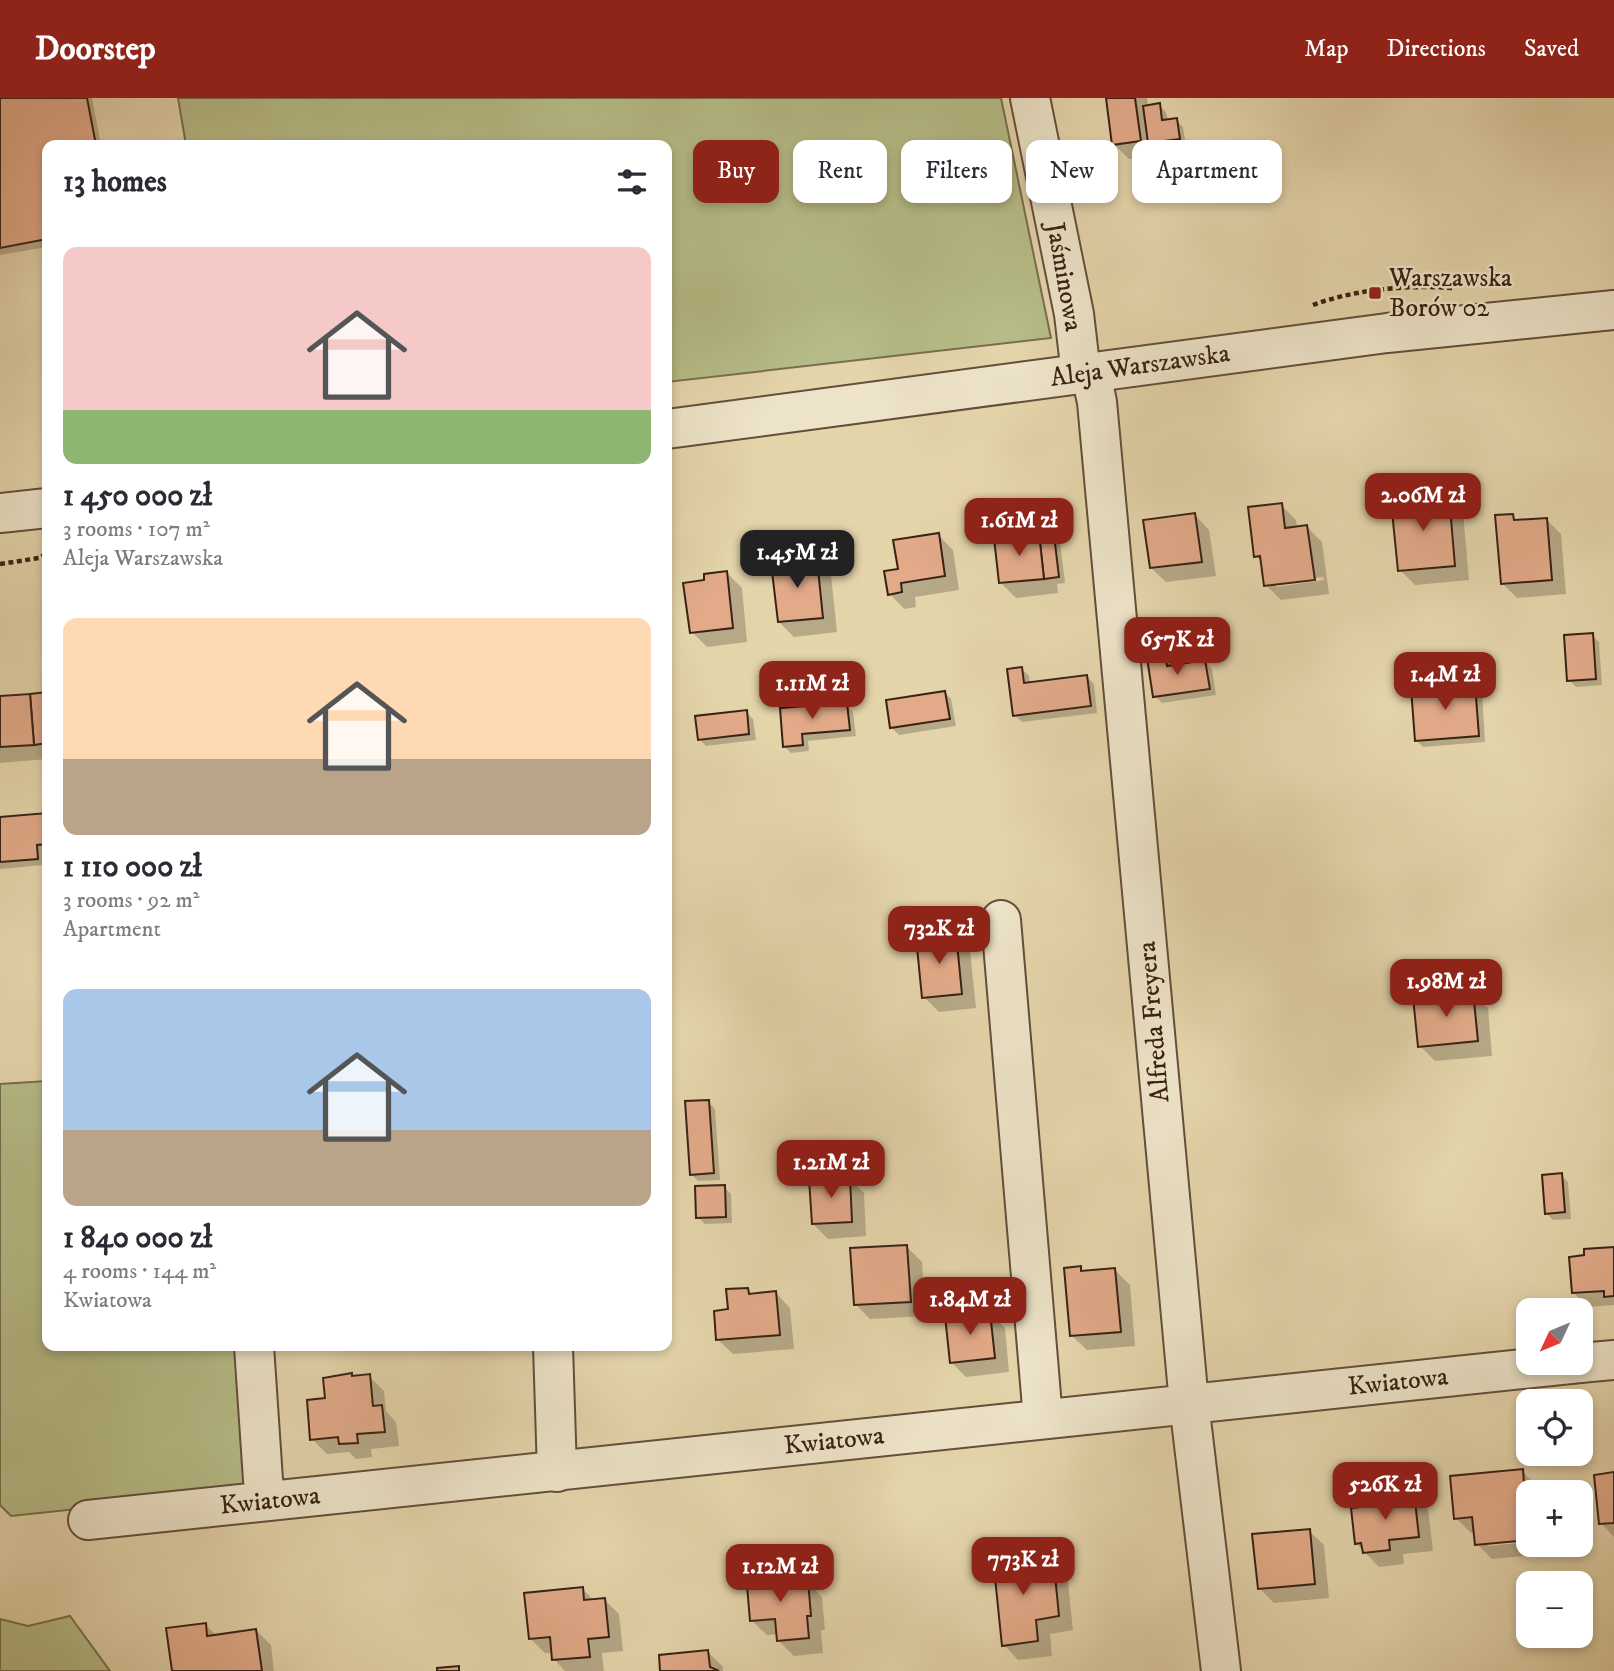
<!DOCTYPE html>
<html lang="en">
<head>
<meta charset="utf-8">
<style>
	:root { --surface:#fff; --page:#f2f2f3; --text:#2b2b33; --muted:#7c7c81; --accent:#8f2418 }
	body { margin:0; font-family:"IM FELL DW Pica",serif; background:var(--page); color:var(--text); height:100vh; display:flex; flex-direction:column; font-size:26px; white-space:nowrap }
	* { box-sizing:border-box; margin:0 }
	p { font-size:23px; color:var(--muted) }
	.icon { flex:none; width:38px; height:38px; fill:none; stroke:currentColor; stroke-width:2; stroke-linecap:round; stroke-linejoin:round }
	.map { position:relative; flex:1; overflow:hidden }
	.side { position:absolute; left:42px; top:42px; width:630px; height:1211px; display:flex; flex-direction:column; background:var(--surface); border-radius:14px; box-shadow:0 4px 10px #0003 }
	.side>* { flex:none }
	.hud { position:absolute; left:693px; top:42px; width:665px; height:63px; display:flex; gap:14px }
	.needle { width:46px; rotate:226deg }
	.controls { position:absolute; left:1516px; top:1200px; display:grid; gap:14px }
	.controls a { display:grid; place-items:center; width:77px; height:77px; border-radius:14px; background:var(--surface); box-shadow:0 4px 10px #0003; font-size:35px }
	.price { position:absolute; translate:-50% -60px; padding:0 16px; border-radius:14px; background:var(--accent); color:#fff; font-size:23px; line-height:46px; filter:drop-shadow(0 2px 4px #0008) }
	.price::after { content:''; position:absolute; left:50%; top:42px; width:21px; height:16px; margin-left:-10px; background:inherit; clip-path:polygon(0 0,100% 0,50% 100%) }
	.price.active { background:#222; color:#fff }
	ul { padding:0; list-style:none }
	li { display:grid; align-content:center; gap:14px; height:371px; padding:0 21px }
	li span { display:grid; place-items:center; height:217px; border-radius:14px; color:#555 }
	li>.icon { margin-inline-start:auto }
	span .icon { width:126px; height:126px; fill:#fffc; stroke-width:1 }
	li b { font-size:30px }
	h2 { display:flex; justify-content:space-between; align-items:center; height:84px; padding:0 21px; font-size:30px }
	.pill { padding:0 24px; border-radius:14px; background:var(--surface); box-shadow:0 4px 10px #0003; font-size:24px; line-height:63px }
	.pill.active { background:var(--accent); color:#fff }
	header { display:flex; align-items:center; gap:42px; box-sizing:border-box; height:98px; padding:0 35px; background:var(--accent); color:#fff }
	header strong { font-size:33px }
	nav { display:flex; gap:38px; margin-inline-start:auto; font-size:24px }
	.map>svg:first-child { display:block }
	.green { fill:#b6bc87; stroke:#786e4e; stroke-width:2 }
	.shadow { fill:#0003; fill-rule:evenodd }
	.building { fill:#e2aa89; stroke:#392115; stroke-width:2 }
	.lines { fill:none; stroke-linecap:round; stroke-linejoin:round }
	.minor-casing { stroke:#644e3a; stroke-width:42 }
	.path { stroke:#392115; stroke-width:4.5; stroke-dasharray:5 3.5; stroke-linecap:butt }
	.minor { stroke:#ede3c8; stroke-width:38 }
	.poi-dot { fill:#8f2418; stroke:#ede3c8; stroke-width:2.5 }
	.labels { text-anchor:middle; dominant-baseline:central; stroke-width:5; stroke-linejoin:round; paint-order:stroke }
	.street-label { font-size:26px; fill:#392115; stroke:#ede3c8 }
	.poi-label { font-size:26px; fill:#392115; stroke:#ede3c8; text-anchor:start }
</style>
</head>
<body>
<header>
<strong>Doorstep</strong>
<nav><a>Map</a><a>Directions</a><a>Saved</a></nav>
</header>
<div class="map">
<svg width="1614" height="1573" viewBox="0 0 1614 1573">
	<rect width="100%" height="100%" fill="#e4d4aa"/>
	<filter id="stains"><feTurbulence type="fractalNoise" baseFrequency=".00286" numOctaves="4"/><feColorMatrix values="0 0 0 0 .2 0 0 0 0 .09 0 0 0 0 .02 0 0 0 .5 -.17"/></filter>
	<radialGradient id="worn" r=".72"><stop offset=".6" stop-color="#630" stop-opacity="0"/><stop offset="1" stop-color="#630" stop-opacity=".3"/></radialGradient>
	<g class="green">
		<path d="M178,0H1001L1051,240L667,284V47H186Z"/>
		<path d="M47,983V1248H235L247,1393L11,1418L0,1407V986Z"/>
		<path d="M70,1518L110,1573H0V1521L28,1528Z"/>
	</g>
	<g class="shadow">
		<path d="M0,0H92L101,47H47V149L0,157Z"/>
		<path d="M1107,0H1147L1148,9L1159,7L1166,14L1168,23L1176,22L1183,29L1186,47L1157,51L1153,48L1155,57L1129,61L1114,46Z"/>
		<path d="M1448,399L1463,414L1469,482L1415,487L1400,472Z"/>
		<path d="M1281,407L1296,422L1297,430L1307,429L1322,444L1329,496L1281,502L1266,487L1263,465L1256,458ZM1323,479L1324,482L1276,489V485Z"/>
		<path d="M1195,417L1209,432L1216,478L1166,484L1151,470Z"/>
		<path d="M1512,418L1518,423L1546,421L1561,436L1566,496L1517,500L1502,485Z"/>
		<path d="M1051,421L1058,428L1065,485L1057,486L1058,495L1016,500L1001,485Z"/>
		<path d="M938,437L953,452L959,492L915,499L916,509L904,511L890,496L900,472Z"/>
		<path d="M816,463L831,477L837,534L794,539L779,524Z"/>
		<path d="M727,475L742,490L747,544L707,549L692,534L706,484Z"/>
		<path d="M1592,537L1599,544L1602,587L1576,589L1569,582Z"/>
		<path d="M1164,559L1172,569L1205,564L1212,571L1216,597L1162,605L1155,598Z"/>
		<path d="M1022,571L1029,578L1030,586L1087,579L1094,586L1097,615L1022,624L1015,617Z"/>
		<path d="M1475,587L1482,594L1485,644L1423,649L1416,642Z"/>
		<path d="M944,594L951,601L956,628L899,637L892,630Z"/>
		<path d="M47,596V661L0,665V599Z"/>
		<path d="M846,607L853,614L856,638L808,643L809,653L791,655L784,648L781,612Z"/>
		<path d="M746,614L753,621L756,642L706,648L699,641Z"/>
		<path d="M47,717V753H43L44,767L0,771V721Z"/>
		<path d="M955,837L970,852L976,910L939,914L924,899Z"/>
		<path d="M1473,895L1488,910L1492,958L1435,963L1420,948Z"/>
		<path d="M708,1004L715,1011L720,1082L698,1083L691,1076Z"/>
		<path d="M1561,1077L1568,1084L1571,1121L1553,1122L1546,1115Z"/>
		<path d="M849,1080L864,1095L866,1138L828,1141L813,1126Z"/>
		<path d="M724,1089L731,1096L732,1125L705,1126L698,1119Z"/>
		<path d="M907,1149L922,1164L925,1218L870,1221L855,1206Z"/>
		<path d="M1614,1151V1207L1588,1209L1573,1194Z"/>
		<path d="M1080,1170L1085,1174L1115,1172L1130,1187L1135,1248L1087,1252L1072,1238Z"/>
		<path d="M748,1192L753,1197L776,1195L790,1210L794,1251L733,1256L718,1242L730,1213Z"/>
		<path d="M990,1215L1005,1230L1009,1274L966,1279L951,1264Z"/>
		<path d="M351,1277L354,1279L369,1278L384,1293L386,1313L396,1324L399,1348L371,1351L372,1359L356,1361L349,1354L327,1356L312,1341L326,1302Z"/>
		<path d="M1522,1373L1537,1388L1538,1395H1528V1440L1488,1444V1448L1528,1444V1447H1543L1544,1456L1492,1461L1477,1446L1476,1435H1471L1456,1420Z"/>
		<path d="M1614,1376V1439L1601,1425Z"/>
		<path d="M1413,1396L1428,1411L1433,1453L1403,1456L1404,1466L1379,1469L1356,1445L1381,1408Z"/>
		<path d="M1309,1433L1324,1447L1329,1500L1274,1505L1259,1490Z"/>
		<path d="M1011,1450L1026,1465V1472L1054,1469L1068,1484L1073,1532L1050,1536L1052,1558L1018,1562L1004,1547Z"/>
		<path d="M777,1473L790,1486L807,1484L822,1499L825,1532H821L823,1555L794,1558L779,1543L778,1536L767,1537L752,1523Z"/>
		<path d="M582,1490L594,1503L605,1502L619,1516L623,1553L602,1555L604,1573H565L554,1561L553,1555H545L530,1540Z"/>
		<path d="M205,1526L217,1538L256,1532L271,1547L274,1573H174Z"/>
		<path d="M708,1554L723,1569V1573H662Z"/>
	</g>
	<g class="building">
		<path d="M0,0H87L96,47H47V141L0,150Z"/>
		<path d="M1106,0H1135L1141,43L1112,47Z"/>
		<path d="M1160,5L1162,22L1177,20L1180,41L1148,45L1143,8Z"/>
		<path d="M1449,397L1455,468L1398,473L1391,403Z"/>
		<path d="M1282,405L1285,430L1307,427L1315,482L1264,488L1260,458L1254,459L1248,409Z"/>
		<path d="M1195,415L1202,464L1150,470L1143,422Z"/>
		<path d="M1513,416L1514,422L1547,420L1552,482L1501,486L1495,417Z"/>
		<path d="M1052,420L1059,479L1044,481L1039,435L996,440L994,426Z"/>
		<path d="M939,435L945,478L901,485L902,494L888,497L884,473L898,471L893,442Z"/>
		<path d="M1039,435L1044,481L999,485L994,440Z"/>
		<path d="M817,461L823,520L778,524L771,465Z"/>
		<path d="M727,473L733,530L690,535L683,485L704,482V476Z"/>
		<path d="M1593,535L1596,581L1567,583L1564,537Z"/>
		<path d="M1165,557L1167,568L1205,562L1210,591L1153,599L1147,560Z"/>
		<path d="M1022,569L1024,585L1087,577L1091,608L1013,618L1007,571Z"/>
		<path d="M1475,586L1479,638L1415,643L1411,590Z"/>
		<path d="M945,593L950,621L890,630L886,602Z"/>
		<path d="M47,594V645L34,647L30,596Z"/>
		<path d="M30,596L34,647L0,649V598Z"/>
		<path d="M847,605L850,632L802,636L803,647L783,649L780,610Z"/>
		<path d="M747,612L749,636L698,642L695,618Z"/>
		<path d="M47,715V746L37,747L38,761L0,764V719Z"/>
		<path d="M956,835L962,896L922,900L916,839Z"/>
		<path d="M1473,893L1478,943L1418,949L1413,899Z"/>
		<path d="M709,1002L714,1075L690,1077L685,1003Z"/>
		<path d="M1562,1075L1565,1114L1545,1116L1542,1077Z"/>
		<path d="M850,1079L852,1124L812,1126L809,1081Z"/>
		<path d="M725,1087L726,1119L696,1120L695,1088Z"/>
		<path d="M907,1147L911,1204L854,1207L850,1150Z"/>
		<path d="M1614,1149V1198L1604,1199V1193L1572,1195L1569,1159L1584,1157V1151Z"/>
		<path d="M1081,1168V1173L1115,1170L1121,1234L1070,1238L1064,1170Z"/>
		<path d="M748,1190L749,1196L776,1193L780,1237L716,1242L714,1213L728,1211L726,1191Z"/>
		<path d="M990,1214L995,1260L950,1265L945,1218Z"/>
		<path d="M352,1275V1278L370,1276L373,1308L382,1307L385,1334L357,1336L358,1345L339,1346L338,1339L310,1342L307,1302L325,1300L323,1280Z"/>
		<path d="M1523,1371L1528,1442L1475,1447L1472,1419L1454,1421L1450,1378Z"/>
		<path d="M1614,1374V1425L1599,1426L1594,1377Z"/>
		<path d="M1414,1394L1419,1439L1389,1442L1390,1452L1363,1455L1361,1445L1355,1446L1351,1410L1379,1407L1378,1398Z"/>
		<path d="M1310,1431L1315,1486L1258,1491L1252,1436Z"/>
		<path d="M1011,1448L1014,1471L1054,1467L1059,1518L1036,1522L1038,1543L1002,1548L992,1450Z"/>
		<path d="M778,1471L779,1485L808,1482L811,1518H807L809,1540L777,1543L775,1521L750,1523L746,1475Z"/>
		<path d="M583,1489L584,1502L605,1500L609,1539L588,1541L590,1559L552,1562L550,1539L529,1541L524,1495Z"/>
		<path d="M206,1525L207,1538L256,1531L262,1573H172L166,1530Z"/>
		<path d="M708,1552L710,1569L719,1573H660L659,1557Z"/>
		<path d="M459,1568V1573H437V1570Z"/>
	</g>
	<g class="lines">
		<defs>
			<g id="minor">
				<path d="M1030,0L1074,216L1081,276"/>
				<path d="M1091,276L1097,304L1189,1305L1221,1573"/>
				<path d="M667,331L1387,235L1614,212"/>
				<path d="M0,415L47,410"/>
				<path d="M1001,822L1043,1321"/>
				<path d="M254,1248L263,1382L267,1403"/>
				<path d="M553,1248L557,1374"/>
				<path d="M1580,1265L1614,1262"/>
				<path d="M88,1422L1580,1265"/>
			</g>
		</defs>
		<use href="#minor" class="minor-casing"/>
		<g class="path">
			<path d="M1313,207C1356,191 1407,187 1453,190"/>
			<path d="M0,466L39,460L47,455"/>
		</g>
		<use href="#minor" class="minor"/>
	</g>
	<rect class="poi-dot" x="1368" y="188" width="14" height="14" rx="3.5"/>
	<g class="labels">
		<g class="street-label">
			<text transform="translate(1064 179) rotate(80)">Jaśminowa</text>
			<text transform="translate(1140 268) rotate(-8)">Aleja Warszawska</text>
			<text transform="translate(1154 924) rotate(-95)">Alfreda Freyera</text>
			<text transform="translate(1398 1284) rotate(-6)">Kwiatowa</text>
			<text transform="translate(834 1343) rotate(-6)">Kwiatowa</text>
			<text transform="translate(270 1403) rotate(-6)">Kwiatowa</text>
		</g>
		<g class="poi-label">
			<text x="1389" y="180">Warszawska<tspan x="1389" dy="30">Borów 02</tspan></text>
		</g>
	</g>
	<rect width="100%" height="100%" filter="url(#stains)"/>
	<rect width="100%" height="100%" fill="url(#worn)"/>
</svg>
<div class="controls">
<a><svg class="needle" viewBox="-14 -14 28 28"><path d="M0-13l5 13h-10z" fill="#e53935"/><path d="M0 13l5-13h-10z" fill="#7c7c81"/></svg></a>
<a><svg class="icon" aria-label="locate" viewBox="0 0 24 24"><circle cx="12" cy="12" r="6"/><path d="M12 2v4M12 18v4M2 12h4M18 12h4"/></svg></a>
<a>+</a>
<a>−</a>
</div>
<b class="price" style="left:1423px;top:435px">2.06M zł</b>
<b class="price" style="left:1019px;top:460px">1.61M zł</b>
<b class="price active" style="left:797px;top:492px">1.45M zł</b>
<b class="price" style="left:1177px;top:579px">657K zł</b>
<b class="price" style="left:1445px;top:614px">1.4M zł</b>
<b class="price" style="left:812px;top:623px">1.11M zł</b>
<b class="price" style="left:939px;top:868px">732K zł</b>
<b class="price" style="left:1446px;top:921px">1.98M zł</b>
<b class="price" style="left:831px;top:1102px">1.21M zł</b>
<b class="price" style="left:970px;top:1239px">1.84M zł</b>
<b class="price" style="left:1385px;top:1424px">526K zł</b>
<b class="price" style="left:1023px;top:1499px">773K zł</b>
<b class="price" style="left:780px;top:1506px">1.12M zł</b>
<div class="hud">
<a class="pill active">Buy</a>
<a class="pill">Rent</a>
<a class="pill">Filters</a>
<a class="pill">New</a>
<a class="pill">Apartment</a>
</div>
<section class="side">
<h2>13 homes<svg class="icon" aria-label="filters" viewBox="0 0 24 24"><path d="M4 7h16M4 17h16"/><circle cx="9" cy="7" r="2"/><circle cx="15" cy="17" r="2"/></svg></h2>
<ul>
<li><span style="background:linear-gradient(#f6c9c9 75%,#8fb573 0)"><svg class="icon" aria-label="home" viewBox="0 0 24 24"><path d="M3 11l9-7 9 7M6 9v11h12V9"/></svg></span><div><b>1 450 000 zł</b><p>3 rooms · 107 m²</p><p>Aleja Warszawska</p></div></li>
<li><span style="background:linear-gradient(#ffd9b3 65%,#b9a48a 0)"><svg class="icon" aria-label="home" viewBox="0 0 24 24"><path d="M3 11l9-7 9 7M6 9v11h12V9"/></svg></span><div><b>1 110 000 zł</b><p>3 rooms · 92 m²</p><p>Apartment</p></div></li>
<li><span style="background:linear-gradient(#a9c7e8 65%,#b9a48a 0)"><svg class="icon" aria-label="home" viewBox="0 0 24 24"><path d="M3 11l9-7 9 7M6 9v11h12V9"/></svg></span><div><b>1 840 000 zł</b><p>4 rooms · 144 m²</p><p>Kwiatowa</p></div></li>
</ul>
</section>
</div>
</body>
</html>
